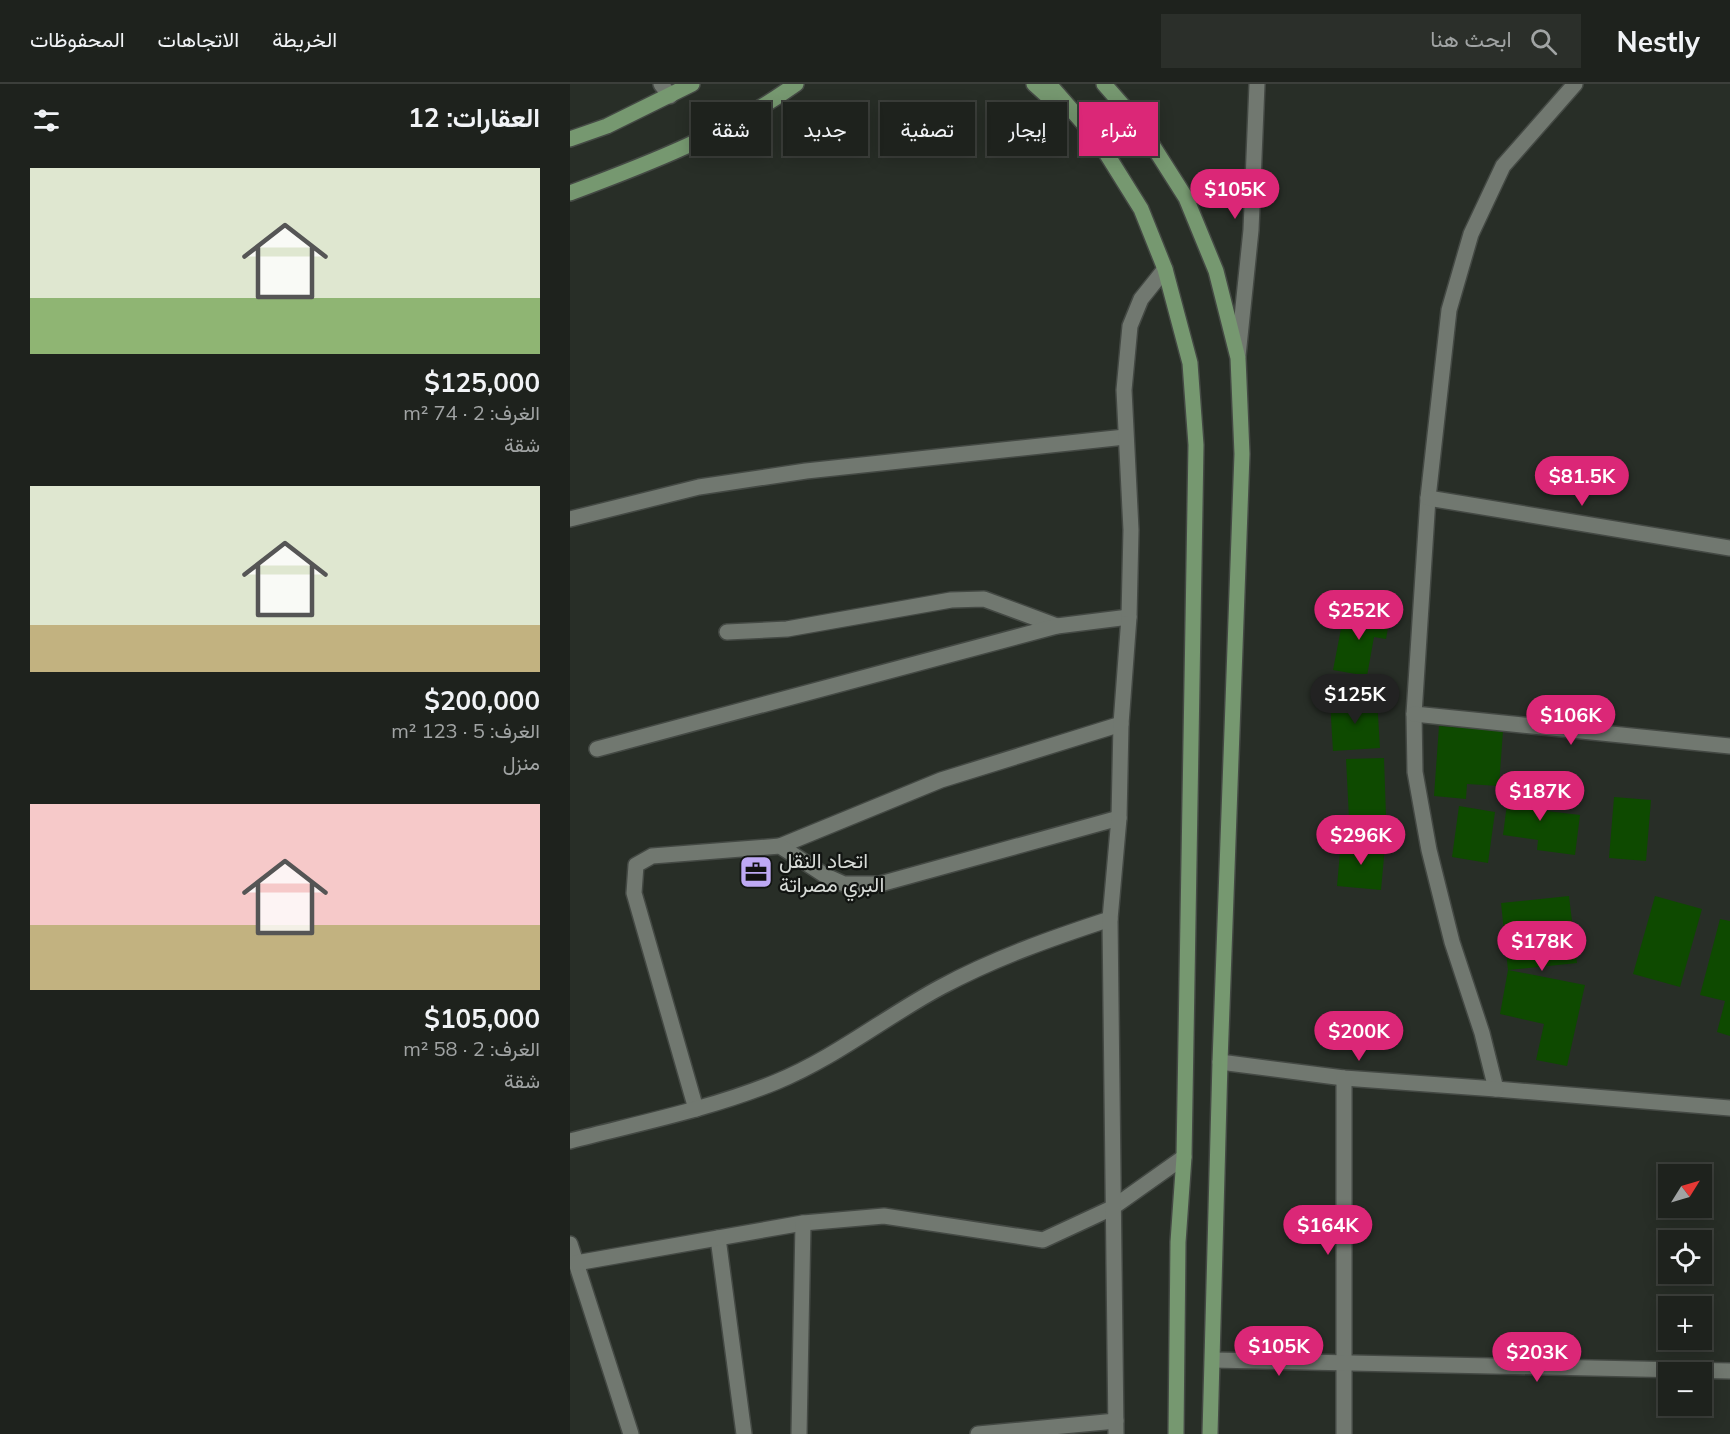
<!DOCTYPE html>
<html lang="ar">
<head>
<meta charset="utf-8">
<style>
	:root { --surface:#1e221d; --page:#2b2f2a; --text:#f1f3f6; --muted:#a1a4a4; --line:#3c3f3b; --accent:#db2777 }
	body { margin:0; font-family:Mulish,Vazirmatn,sans-serif; background:var(--page); color:var(--text); direction:rtl; height:100vh; display:flex; flex-direction:column; font-size:22px; white-space:nowrap }
	* { box-sizing:border-box; margin:0 }
	p { font-size:20px; color:var(--muted) }
	.icon { flex:none; width:33px; height:33px; fill:none; stroke:currentColor; stroke-width:2; stroke-linecap:round; stroke-linejoin:round }
	.map { position:relative; flex:1; overflow:hidden; direction:ltr }
	.drawer { display:flex; flex-direction:column; background:var(--surface); width:570px }
	.drawer>* { flex:none }
	.guide { position:absolute; left:18px; top:18px; width:570px; height:54px; direction:rtl; display:flex; gap:12px }
	.needle { width:39px; rotate:53deg }
	.controls { position:absolute; left:1088px; top:1080px; display:grid; gap:12px }
	.controls a { display:grid; place-items:center; width:54px; height:54px; border-radius:0px; background:var(--surface); box-shadow:0 3px 15px #0003,0 0 0 2px var(--line); font-size:30px }
	.price { position:absolute; translate:-50% -51px; padding:0 14px; border-radius:21px; background:var(--accent); color:#fff; font-size:20px; line-height:39px; filter:drop-shadow(0 2px 3px #0008) }
	.price::after { content:''; position:absolute; left:50%; top:36px; width:18px; height:14px; margin-left:-9px; background:inherit; clip-path:polygon(0 0,100% 0,50% 100%) }
	.price.current { background:#222; color:#fff }
	ul { padding:0; list-style:none }
	li { display:grid; align-content:center; gap:12px; height:318px; padding:0 30px }
	li span { display:grid; place-items:center; height:186px; border-radius:0px; color:#555 }
	li>.icon { margin-inline-start:auto }
	span .icon { width:108px; height:108px; fill:#fffc; stroke-width:1 }
	li b { font-size:26px }
	h2 { display:flex; justify-content:space-between; align-items:center; height:72px; padding:0 30px; font-size:26px }
	.pill { padding:0 21px; border-radius:0px; background:var(--surface); box-shadow:0 3px 15px #0003,0 0 0 2px var(--line); font-size:21px; line-height:54px }
	.pill.current { background:var(--accent); color:#fff }
	header { display:flex; align-items:center; gap:36px; box-sizing:border-box; height:84px; padding:0 30px; background:var(--surface); border-bottom:2px solid var(--line) }
	header strong { font-size:28px }
	nav { display:flex; gap:33px; margin-inline-start:auto; font-size:21px }
	.search { width:420px; height:54px; background:var(--page); display:flex; align-items:center; gap:15px; box-sizing:border-box; padding:0 21px; border-radius:0px; color:var(--muted); font-size:22px }
	main { display:flex; flex:1; min-height:0 }
	.map>svg:first-child { display:block }
	.building { fill:#0e4a00 }
	.lines { fill:none; stroke-linecap:round; stroke-linejoin:round }
	.minor-casing { stroke:#444944; stroke-width:18 }
	.major-casing { stroke:#444944; stroke-width:18 }
	.minor { stroke:#717870; stroke-width:15 }
	.major { stroke:#769870; stroke-width:15 }
	.labels { text-anchor:middle; dominant-baseline:central; stroke-width:4.5; stroke-linejoin:round; paint-order:stroke }
	.poi-label { font-size:21px; fill:#d7dbd7; stroke:#121512; text-anchor:start }
</style>
</head>
<body>
<header>
<strong>Nestly</strong>
<div class="search"><svg class="icon" aria-label="search" viewBox="0 0 24 24"><circle cx="10" cy="10" r="6"/><path d="M15 15l6 6"/></svg>ابحث هنا</div>
<nav><a>الخريطة</a><a>الاتجاهات</a><a>المحفوظات</a></nav>
</header>
<main>
<div class="map">
<svg width="1160" height="1350" viewBox="0 0 1160 1350">
	<rect width="100%" height="100%" fill="#282e27"/>
	<g class="building">
		<path d="M775,524L820,533L816,555L804,553L797,592L763,586Z"/>
		<path d="M807,615L810,664L763,667L760,618Z"/>
		<path d="M869,642L933,647L929,702L897,700L896,715L864,712Z"/>
		<path d="M814,674L816,732L779,734L776,675Z"/>
		<path d="M939,704L979,710L977,727L1010,731L1005,771L967,766L968,756L933,751Z"/>
		<path d="M1044,713L1081,716L1076,777L1039,774Z"/>
		<path d="M889,722L925,728L918,779L882,773Z"/>
		<path d="M771,757L815,762L811,806L767,802Z"/>
		<path d="M999,812L1007,879L938,886L1015,901L997,982L966,976L974,940L930,930L938,886L931,819Z"/>
		<path d="M1085,812L1132,825L1110,903L1063,890Z"/>
		<path d="M1150,835L1160,837V952L1147,948L1155,917L1130,911Z"/>
	</g>
	<g class="lines">
		<defs>
			<g id="minor">
				<path d="M91,0L100,12"/>
				<path d="M1005,0L933,82L901,150L879,226L858,414L844,630L845,688L859,766L882,858L912,949L926,1005L1160,1024"/>
				<path d="M668,272L681,146L687,0"/>
				<path d="M858,414L1160,464"/>
				<path d="M0,435L129,403L236,387L555,353"/>
				<path d="M157,548L217,545L381,516L414,515L487,542"/>
				<path d="M844,630L1160,662"/>
				<path d="M27,665L487,542L559,533"/>
				<path d="M210,762L371,696L551,640"/>
				<path d="M650,978L774,994L926,1005"/>
				<path d="M774,994V1350"/>
				<path d="M126,1025L64,809L66,781L82,772L210,762L256,792L274,800H310L549,734"/>
				<path d="M0,1057C69,1039 140,1025 206,998C265,974 315,933 371,903C425,874 482,854 540,835"/>
				<path d="M148,1154L174,1350"/>
				<path d="M0,1160L61,1350"/>
				<path d="M6,1179L233,1139L314,1132L473,1156L542,1124L614,1073"/>
				<path d="M643,1276L1160,1287"/>
				<path d="M229,1350L233,1139"/>
				<path d="M408,1350L546,1337"/>
				<path d="M546,1350L540,835L549,734L551,640L559,533L561,446L554,306L560,242L571,215L595,185"/>
			</g>
			<g id="major">
				<path d="M464,0L484,18"/>
				<path d="M479,0L528,56L571,125L595,185L620,279L626,361L614,1073L608,1158L606,1350"/>
				<path d="M534,0L569,40L616,114L646,187L668,274L672,370L650,978L640,1350"/>
				<path d="M0,55L37,42L122,0"/>
				<path d="M0,109C78,80 158,49 226,0"/>
			</g>
		</defs>
		<use href="#minor" class="minor-casing"/>
		<use href="#major" class="major-casing"/>
		<use href="#minor" class="minor"/>
		<use href="#major" class="major"/>
	</g>
	<defs>
		<symbol id="office-square" viewBox="-11 -11 22 22"><rect x="-9" y="-9" width="18" height="18" rx="4" fill="#bea9f4" stroke="#121512"/><path d="M-6-3h4V-5.5h4V-3h4V5H-6ZM-1-4.5V-3h2v-1.5ZM-6 0V1H6V0Z" fill="#111"/></symbol>
	</defs>
	<g fill-rule="evenodd">
		<use href="#office-square" x="167" y="769" width="38" height="38"/>
	</g>
	<g class="labels">
		<g class="poi-label">
			<text x="209" y="776">اتحاد النقل<tspan x="209" dy="24">البري مصراتة</tspan></text>
		</g>
	</g>
</svg>
<div class="controls">
<a><svg class="needle" viewBox="-14 -14 28 28"><path d="M0-13l5 13h-10z" fill="#e53935"/><path d="M0 13l5-13h-10z" fill="#a1a4a4"/></svg></a>
<a><svg class="icon" aria-label="locate" viewBox="0 0 24 24"><circle cx="12" cy="12" r="6"/><path d="M12 2v4M12 18v4M2 12h4M18 12h4"/></svg></a>
<a>+</a>
<a>−</a>
</div>
<b class="price" style="left:665px;top:136px">$105K</b>
<b class="price" style="left:1012px;top:423px">$81.5K</b>
<b class="price" style="left:789px;top:557px">$252K</b>
<b class="price current" style="left:785px;top:641px">$125K</b>
<b class="price" style="left:1001px;top:662px">$106K</b>
<b class="price" style="left:970px;top:738px">$187K</b>
<b class="price" style="left:791px;top:782px">$296K</b>
<b class="price" style="left:972px;top:888px">$178K</b>
<b class="price" style="left:789px;top:978px">$200K</b>
<b class="price" style="left:758px;top:1172px">$164K</b>
<b class="price" style="left:709px;top:1293px">$105K</b>
<b class="price" style="left:967px;top:1299px">$203K</b>
<div class="guide">
<a class="pill current">شراء</a>
<a class="pill">إيجار</a>
<a class="pill">تصفية</a>
<a class="pill">جديد</a>
<a class="pill">شقة</a>
</div>
</div>
<section class="drawer">
<h2>العقارات: 12<svg class="icon" aria-label="filters" viewBox="0 0 24 24"><path d="M4 7h16M4 17h16"/><circle cx="9" cy="7" r="2"/><circle cx="15" cy="17" r="2"/></svg></h2>
<ul>
<li><span style="background:linear-gradient(#dfe7d0 70%,#8fb573 0)"><svg class="icon" aria-label="home" viewBox="0 0 24 24"><path d="M3 11l9-7 9 7M6 9v11h12V9"/></svg></span><div><b>$125,000</b><p>الغرف: 2 · 74 m²</p><p>شقة</p></div></li>
<li><span style="background:linear-gradient(#dfe7d0 75%,#c2b280 0)"><svg class="icon" aria-label="home" viewBox="0 0 24 24"><path d="M3 11l9-7 9 7M6 9v11h12V9"/></svg></span><div><b>$200,000</b><p>الغرف: 5 · 123 m²</p><p>منزل</p></div></li>
<li><span style="background:linear-gradient(#f6c9c9 65%,#c2b280 0)"><svg class="icon" aria-label="home" viewBox="0 0 24 24"><path d="M3 11l9-7 9 7M6 9v11h12V9"/></svg></span><div><b>$105,000</b><p>الغرف: 2 · 58 m²</p><p>شقة</p></div></li>
</ul>
</section>
</main>
</body>
</html>
